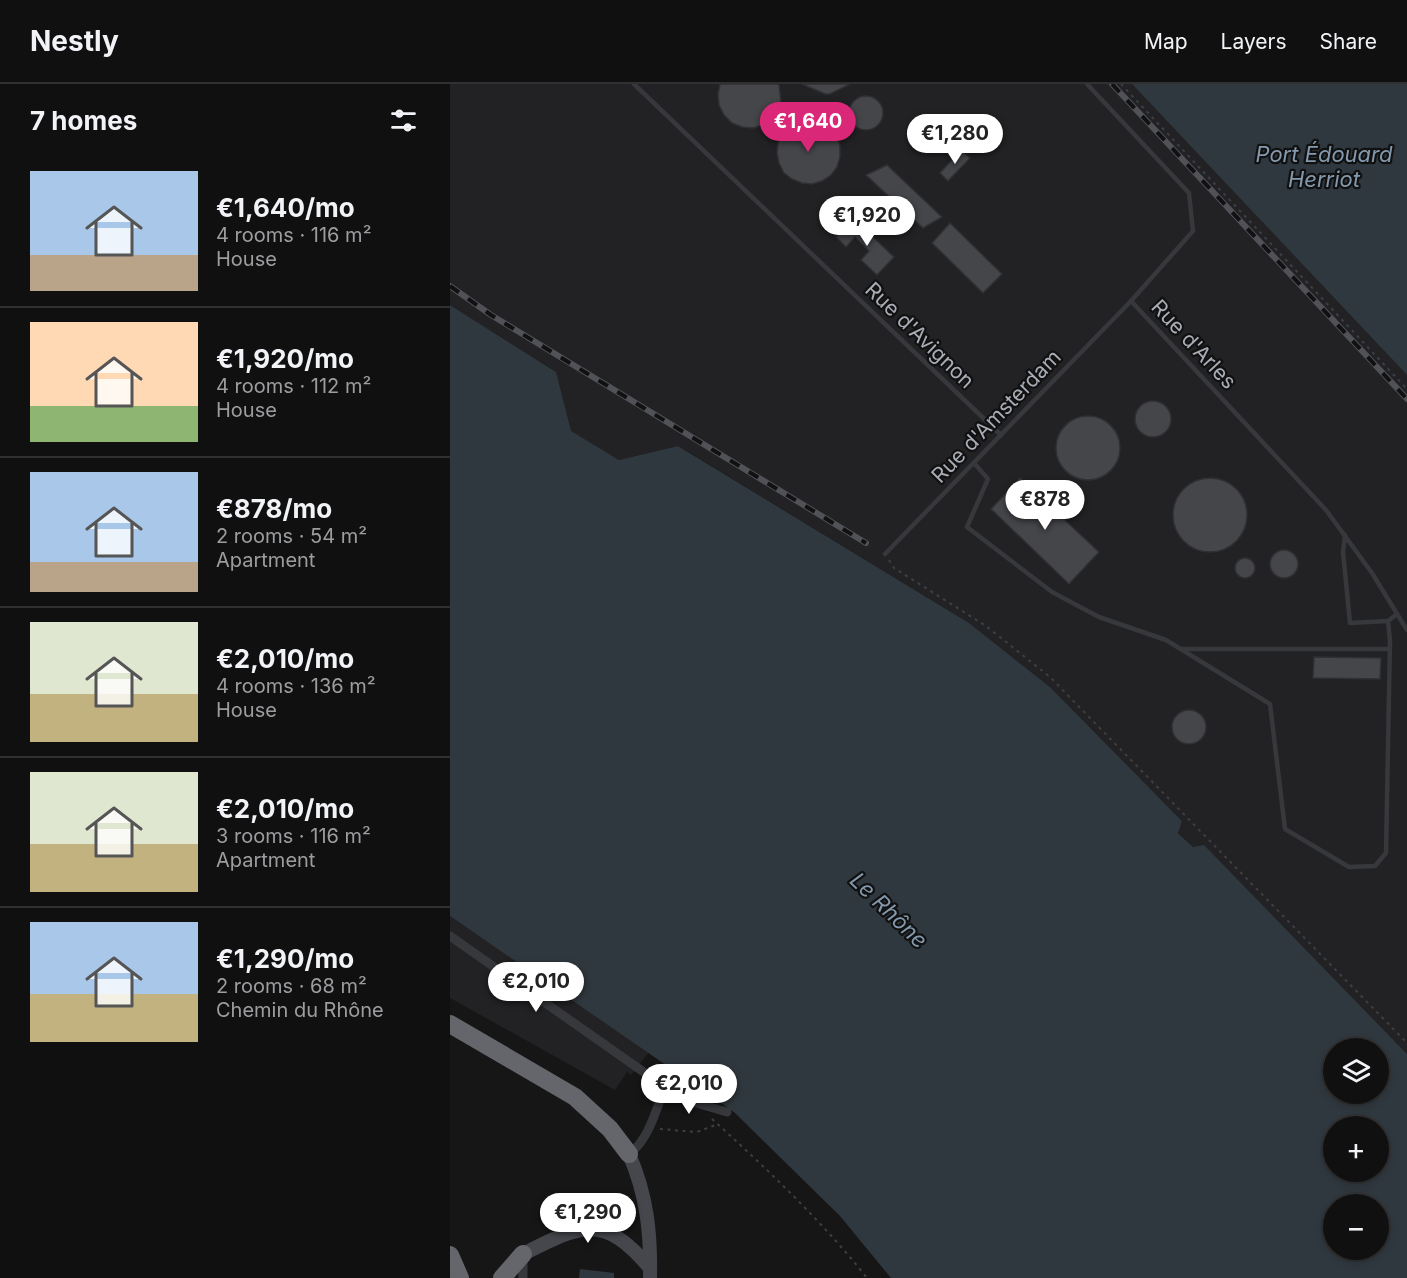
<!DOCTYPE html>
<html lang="en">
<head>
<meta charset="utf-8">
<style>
	:root { --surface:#101011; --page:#19191a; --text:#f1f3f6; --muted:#9c9d9f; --line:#303031; --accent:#db2777 }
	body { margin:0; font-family:Inter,sans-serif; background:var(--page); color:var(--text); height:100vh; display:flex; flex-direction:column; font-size:22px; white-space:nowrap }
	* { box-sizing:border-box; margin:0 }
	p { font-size:20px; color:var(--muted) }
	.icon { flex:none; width:33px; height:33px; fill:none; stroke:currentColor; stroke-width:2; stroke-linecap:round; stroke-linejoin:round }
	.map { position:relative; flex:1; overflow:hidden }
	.drawer { display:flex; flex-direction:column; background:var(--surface); width:450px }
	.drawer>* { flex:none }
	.controls { position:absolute; left:873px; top:954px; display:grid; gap:12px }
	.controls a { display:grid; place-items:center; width:66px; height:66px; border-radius:50%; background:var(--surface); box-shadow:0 3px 9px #0003,0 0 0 2px var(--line); font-size:30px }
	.price { position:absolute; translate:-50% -51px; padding:0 14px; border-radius:21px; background:#fff; color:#222; font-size:20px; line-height:39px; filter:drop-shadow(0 2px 3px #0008) }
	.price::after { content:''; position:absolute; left:50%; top:36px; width:18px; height:14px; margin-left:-9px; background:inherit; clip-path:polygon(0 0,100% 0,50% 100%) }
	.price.selected { background:var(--accent); color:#fff }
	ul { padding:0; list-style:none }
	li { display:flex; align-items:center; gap:18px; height:150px; padding:0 30px }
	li+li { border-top:2px solid var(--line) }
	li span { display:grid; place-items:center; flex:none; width:168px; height:120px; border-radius:0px; color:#555 }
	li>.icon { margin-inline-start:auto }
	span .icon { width:72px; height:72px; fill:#fffc; stroke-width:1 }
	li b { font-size:26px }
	h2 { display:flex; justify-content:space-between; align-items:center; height:72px; padding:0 30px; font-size:26px }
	header { display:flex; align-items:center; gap:36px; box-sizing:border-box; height:84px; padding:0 30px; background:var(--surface); border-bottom:2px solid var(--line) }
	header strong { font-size:28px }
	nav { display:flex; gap:33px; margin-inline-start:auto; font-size:21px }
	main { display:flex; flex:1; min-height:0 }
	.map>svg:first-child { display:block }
	.built { fill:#222224 }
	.water { fill:#30383f; fill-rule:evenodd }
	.building { fill:#45464a; stroke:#303033; stroke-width:1.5 }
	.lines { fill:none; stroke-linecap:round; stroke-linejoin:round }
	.path { stroke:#3d3f43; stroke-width:2; stroke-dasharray:3 4.5; stroke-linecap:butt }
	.lane { stroke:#37383c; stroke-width:4.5 }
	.street { stroke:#37383c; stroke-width:9 }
	.secondary { stroke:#45474c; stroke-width:14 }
	.highway { stroke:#64666c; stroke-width:18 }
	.rail-casing { stroke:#505257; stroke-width:6 }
	.rail { stroke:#111112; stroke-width:4; stroke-dasharray:11; stroke-linecap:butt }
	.labels { text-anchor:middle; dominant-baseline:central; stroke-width:4.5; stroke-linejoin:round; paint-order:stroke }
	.street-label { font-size:21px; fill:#a9adb6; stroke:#111112 }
	.water-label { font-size:22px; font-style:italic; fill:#8499ad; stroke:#111112 }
</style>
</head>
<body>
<header>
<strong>Nestly</strong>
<nav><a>Map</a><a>Layers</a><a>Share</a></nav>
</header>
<main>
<section class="drawer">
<h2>7 homes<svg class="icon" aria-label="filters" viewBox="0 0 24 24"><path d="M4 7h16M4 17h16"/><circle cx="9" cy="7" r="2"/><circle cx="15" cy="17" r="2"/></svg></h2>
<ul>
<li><span style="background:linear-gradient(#a9c7e8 70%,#b9a48a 0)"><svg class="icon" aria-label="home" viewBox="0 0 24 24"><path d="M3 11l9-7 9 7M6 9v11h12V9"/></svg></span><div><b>€1,640/mo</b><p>4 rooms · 116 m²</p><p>House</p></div></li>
<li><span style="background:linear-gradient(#ffd9b3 70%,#8fb573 0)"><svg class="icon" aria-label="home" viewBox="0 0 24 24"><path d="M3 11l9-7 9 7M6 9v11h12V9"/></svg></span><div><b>€1,920/mo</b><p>4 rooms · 112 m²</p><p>House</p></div></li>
<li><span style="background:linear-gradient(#a9c7e8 75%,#b9a48a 0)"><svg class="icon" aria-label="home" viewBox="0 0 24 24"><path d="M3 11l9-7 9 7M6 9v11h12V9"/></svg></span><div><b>€878/mo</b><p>2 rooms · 54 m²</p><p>Apartment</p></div></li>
<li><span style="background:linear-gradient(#dfe7d0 60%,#c2b280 0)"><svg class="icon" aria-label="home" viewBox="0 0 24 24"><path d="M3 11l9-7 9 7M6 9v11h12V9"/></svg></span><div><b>€2,010/mo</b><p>4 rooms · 136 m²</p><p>House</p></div></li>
<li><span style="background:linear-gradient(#dfe7d0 60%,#c2b280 0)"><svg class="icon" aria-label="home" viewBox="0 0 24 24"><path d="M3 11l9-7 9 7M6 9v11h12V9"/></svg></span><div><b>€2,010/mo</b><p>3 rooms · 116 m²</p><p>Apartment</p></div></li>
<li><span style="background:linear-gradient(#a9c7e8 60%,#c2b280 0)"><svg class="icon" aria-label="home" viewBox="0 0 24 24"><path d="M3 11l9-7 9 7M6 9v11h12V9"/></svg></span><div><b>€1,290/mo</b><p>2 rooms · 68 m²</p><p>Chemin du Rhône</p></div></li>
</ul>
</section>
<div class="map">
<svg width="957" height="1194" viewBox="0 0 957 1194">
	<rect width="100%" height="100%" fill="#161617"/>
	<g class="built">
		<path d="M0,0H682L957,291V970L754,762L743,763L728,748L732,737L600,603L519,539L229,362L169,376L120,347L106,288L0,221Z"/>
		<path d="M0,832L199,968L181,991L177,988L165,1006L0,914Z"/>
	</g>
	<g class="water">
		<path d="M682,0H957V291Z"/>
		<path d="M0,221L106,288L121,347L169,376L228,362L519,539L600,603L732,737L728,749L743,763L754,761L957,970V1194H441L390,1132L284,1028L0,832ZM884,964H928V1010H884ZM884,1042H928V1088H884ZM884,1120H928V1166H884Z"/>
		<path d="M130,1185L164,1189V1194H129Z"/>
	</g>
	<g class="building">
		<path d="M270,0H329L331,18L328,27L322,35L314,41L303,44L292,43L282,39L274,31L269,21L268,10Z"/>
		<path d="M352,0H400L380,10H375Z"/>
		<circle cx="416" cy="29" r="17"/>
		<path d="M368,36L354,54L357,57L376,42L387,52L390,62V73L387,83L381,91L372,97L362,100L352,99L342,95L334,89L329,79L327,69L328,59L333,49L341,42L350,38Z"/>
		<path d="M511,66L520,74L498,97L490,89Z"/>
		<path d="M437,81L492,133L473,144L416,91Z"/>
		<path d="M404,135L444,173L427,191L411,176L419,167L405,153L396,163L386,153Z"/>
		<path d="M500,139L552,190L533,209L482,159Z"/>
		<circle cx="703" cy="335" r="18"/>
		<circle cx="638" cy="364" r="32"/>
		<circle cx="760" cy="431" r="37"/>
		<path d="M570,394L649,468L619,500L541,425Z"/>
		<circle cx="834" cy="480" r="14"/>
		<circle cx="795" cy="484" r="10"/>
		<path d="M864,573L931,574L930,595L863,594Z"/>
		<circle cx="739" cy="643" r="17"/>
	</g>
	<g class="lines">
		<g class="path">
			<path d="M671,0L957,305"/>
			<path d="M439,476L444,484L536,542L600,593L957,959"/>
			<path d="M262,1035C317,1085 371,1136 417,1194"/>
			<path d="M210,1045L247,1048L268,1040"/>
		</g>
		<g class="lane">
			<path d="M184,0L551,351"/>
			<path d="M637,0L739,109L743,147L681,217L876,426L922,489L957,546"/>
			<path d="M524,379L538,395L517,443L602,508L649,533L716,556L820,620L835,745L899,783L925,782L936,769L940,557L938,537"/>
			<path d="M895,451L893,468L900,539L938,537L947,530"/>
			<path d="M435,470L681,217"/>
			<path d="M731,565H939"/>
		</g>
		<g class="street">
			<path d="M0,852L215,1003C206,1025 199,1056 179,1070"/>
			<path d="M215,1003L236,1016L277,1028"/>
			<path d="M73,1173V1194"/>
		</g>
		<g class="secondary">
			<path d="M179,1070C197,1111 201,1150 200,1194"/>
			<path d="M73,1170C131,1141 153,1128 200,1184"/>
		</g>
		<g class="highway">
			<path d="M0,940L125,1013L160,1045L179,1070"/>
			<path d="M0,1171L10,1194"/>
			<path d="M52,1194L73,1170"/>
		</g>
		<defs>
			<g id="rail">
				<path d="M662,0L957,315"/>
				<path d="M0,202L41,231L416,459"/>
			</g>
		</defs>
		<use href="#rail" class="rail-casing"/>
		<use href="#rail" class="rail"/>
	</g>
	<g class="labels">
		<g class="street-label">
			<text transform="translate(470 251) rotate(44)">Rue d'Avignon</text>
			<text transform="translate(744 260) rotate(47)">Rue d'Arles</text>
			<text transform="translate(546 332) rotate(-46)">Rue d'Amsterdam</text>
		</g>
		<g class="water-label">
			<text x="874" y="70">Port Édouard<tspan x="874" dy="25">Herriot</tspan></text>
			<text transform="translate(439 826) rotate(44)">Le Rhône</text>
		</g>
	</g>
</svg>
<div class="controls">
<a><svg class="icon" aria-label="layers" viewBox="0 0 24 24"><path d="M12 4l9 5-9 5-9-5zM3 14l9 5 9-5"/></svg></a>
<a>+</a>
<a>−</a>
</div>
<b class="price selected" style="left:358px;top:69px">€1,640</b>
<b class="price" style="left:505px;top:81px">€1,280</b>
<b class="price" style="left:417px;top:163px">€1,920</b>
<b class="price" style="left:595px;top:447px">€878</b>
<b class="price" style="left:86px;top:929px">€2,010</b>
<b class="price" style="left:239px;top:1031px">€2,010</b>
<b class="price" style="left:138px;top:1160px">€1,290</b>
</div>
</main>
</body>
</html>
